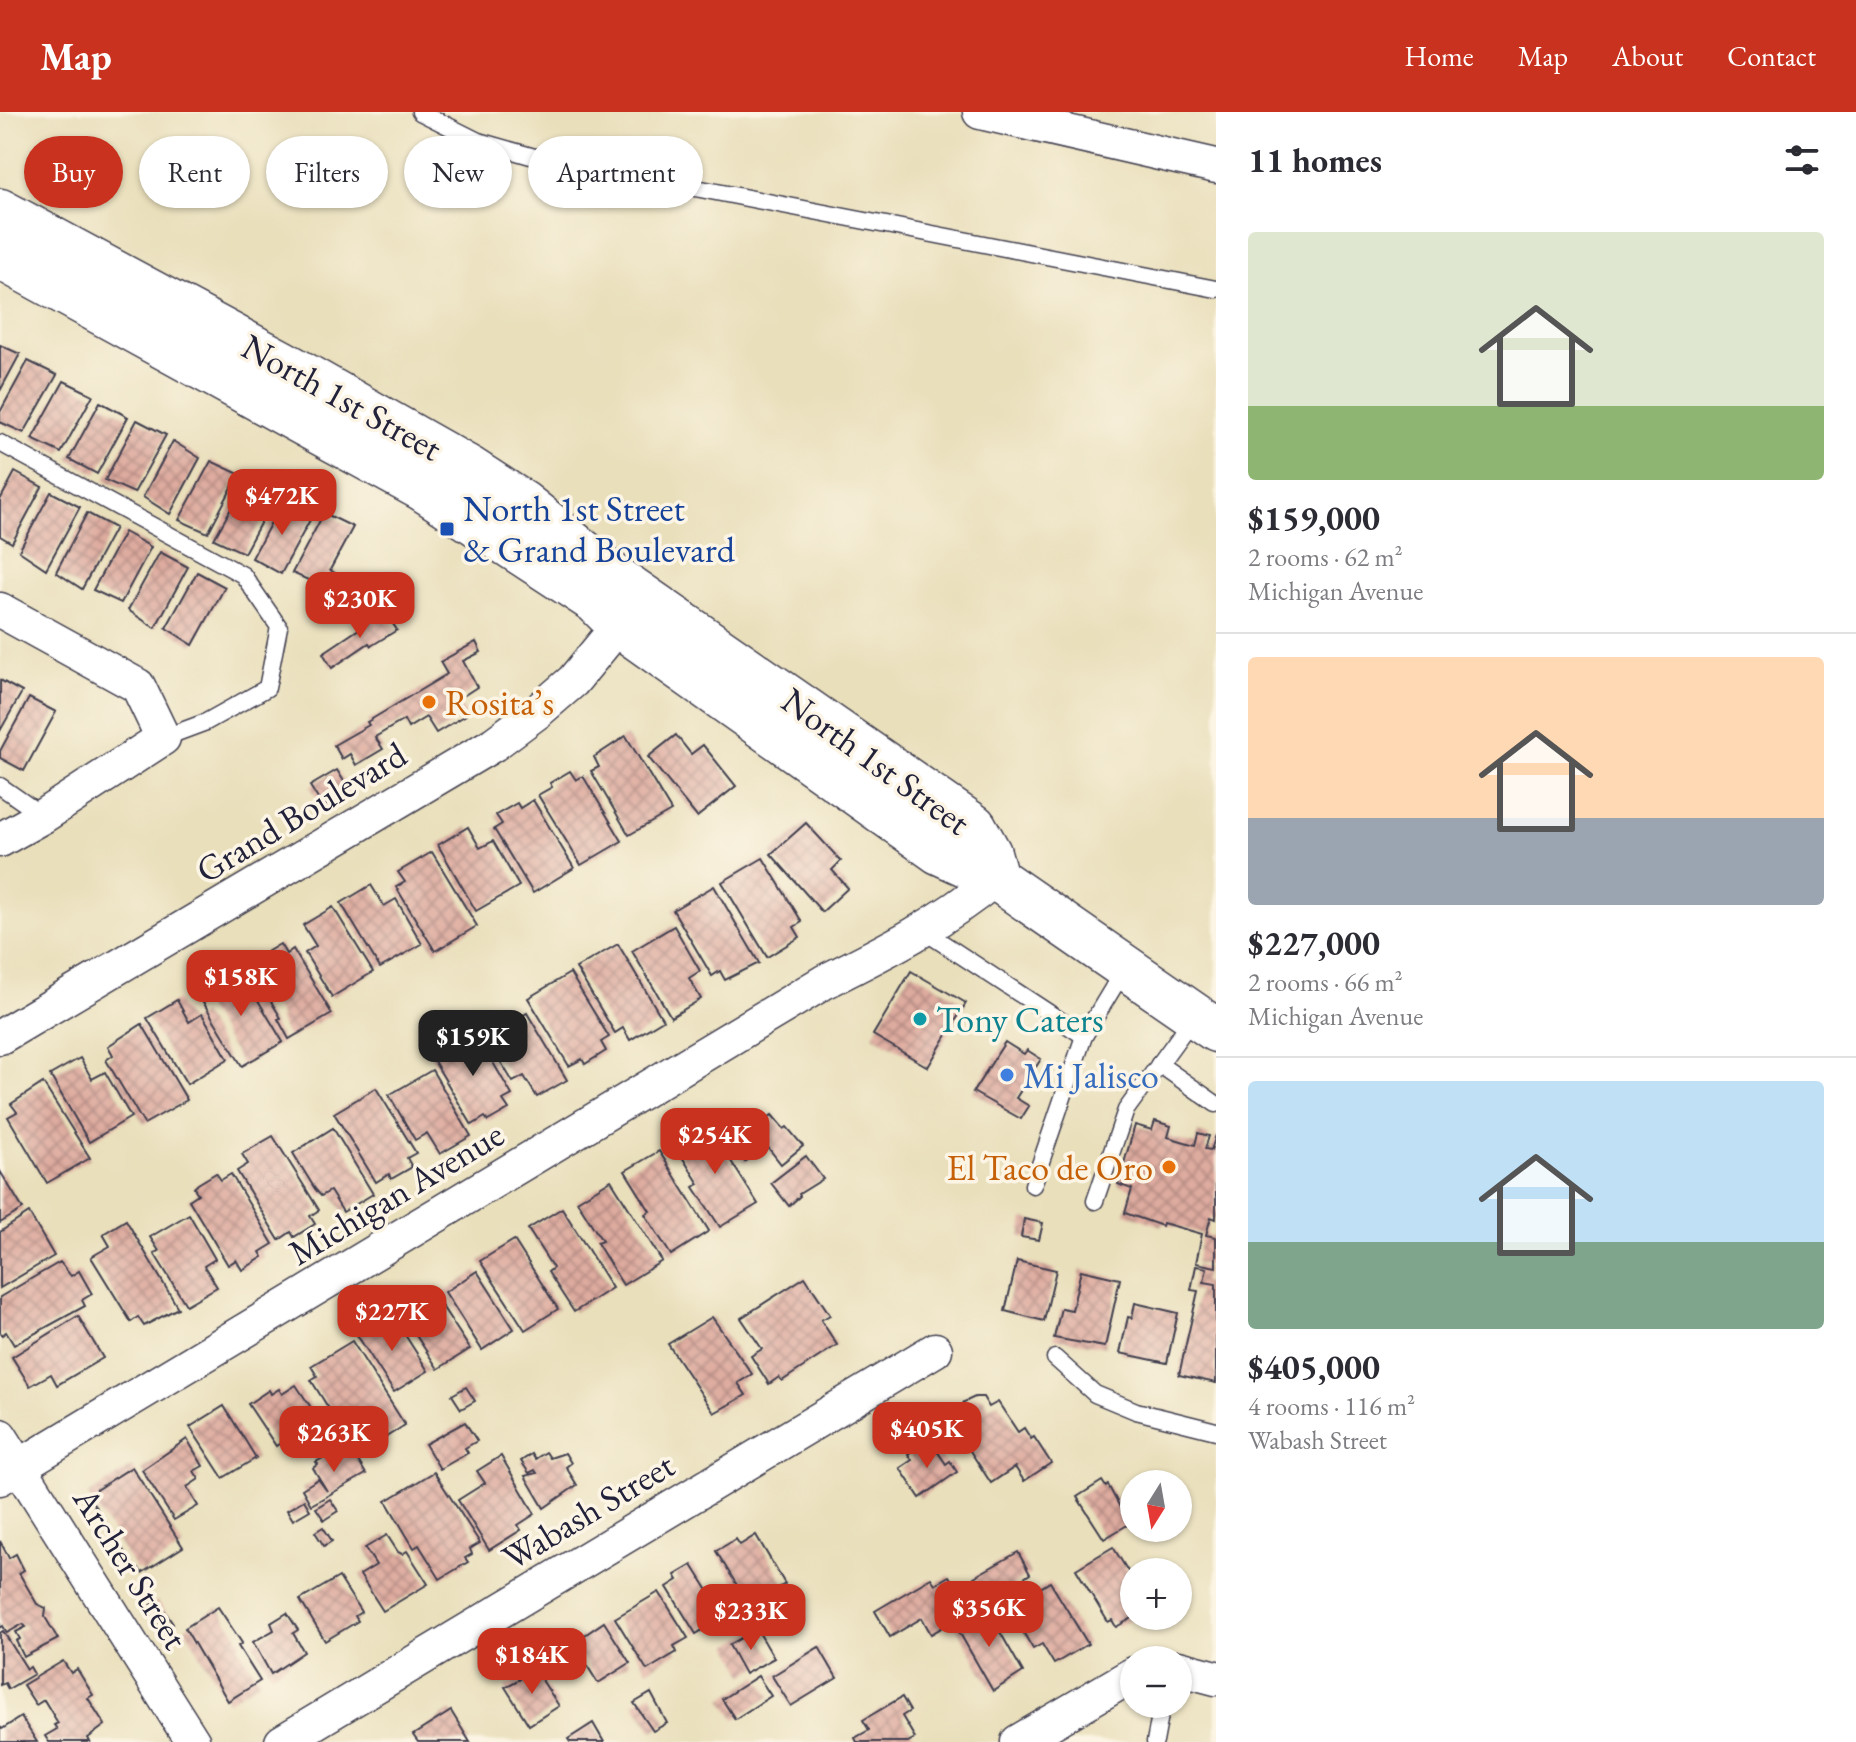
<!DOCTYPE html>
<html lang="en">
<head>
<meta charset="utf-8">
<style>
	:root { --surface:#fff; --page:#f2f2f3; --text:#2b2b33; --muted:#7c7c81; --line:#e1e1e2; --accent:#c8321e }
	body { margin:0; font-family:"EB Garamond",serif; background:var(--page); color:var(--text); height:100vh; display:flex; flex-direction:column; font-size:30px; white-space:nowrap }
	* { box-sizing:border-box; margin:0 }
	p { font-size:26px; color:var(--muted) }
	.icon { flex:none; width:44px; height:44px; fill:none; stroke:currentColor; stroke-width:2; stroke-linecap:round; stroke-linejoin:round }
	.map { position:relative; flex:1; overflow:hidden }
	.details { display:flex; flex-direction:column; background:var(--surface); width:640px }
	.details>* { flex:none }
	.hud { position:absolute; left:24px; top:24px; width:760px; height:72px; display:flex; gap:16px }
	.needle { width:52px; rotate:191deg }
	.buttons { position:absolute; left:1120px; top:1358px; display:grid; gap:16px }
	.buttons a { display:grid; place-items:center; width:72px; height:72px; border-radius:50%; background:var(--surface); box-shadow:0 2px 6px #0004; font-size:40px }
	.price { position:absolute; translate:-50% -68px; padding:0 18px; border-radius:16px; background:var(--accent); color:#fff; font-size:26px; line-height:52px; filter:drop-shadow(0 2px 4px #0008) }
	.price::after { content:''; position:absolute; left:50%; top:48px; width:24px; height:18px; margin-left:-12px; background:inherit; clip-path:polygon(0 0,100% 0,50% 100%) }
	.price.selected { background:#222; color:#fff }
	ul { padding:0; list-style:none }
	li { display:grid; align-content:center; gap:16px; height:424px; padding:0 32px }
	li+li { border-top:2px solid var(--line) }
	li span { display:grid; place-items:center; height:248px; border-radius:8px; color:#555 }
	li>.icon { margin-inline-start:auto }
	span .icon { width:144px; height:144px; fill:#fffc; stroke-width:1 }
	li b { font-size:34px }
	h2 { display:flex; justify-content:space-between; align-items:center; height:96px; padding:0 32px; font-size:34px }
	.tag { padding:0 28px; border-radius:36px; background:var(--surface); box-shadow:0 2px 6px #0004; font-size:28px; line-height:72px }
	.tag.selected { background:var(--accent); color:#fff }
	header { display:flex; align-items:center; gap:48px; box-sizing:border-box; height:112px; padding:0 40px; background:var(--accent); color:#fff }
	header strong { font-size:38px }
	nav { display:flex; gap:44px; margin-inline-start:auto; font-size:28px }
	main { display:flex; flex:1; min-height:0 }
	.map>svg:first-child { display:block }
	.building { fill:url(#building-cross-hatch) }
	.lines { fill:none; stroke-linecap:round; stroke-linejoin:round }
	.lane-casing { stroke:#403e4e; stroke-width:19 }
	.street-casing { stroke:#403e4e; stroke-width:37 }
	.secondary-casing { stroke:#403e4e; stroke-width:47 }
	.lane { stroke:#fff; stroke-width:16 }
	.street { stroke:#fff; stroke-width:34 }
	.secondary { stroke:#fff; stroke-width:44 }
	.transit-dot { fill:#1a4fb4; stroke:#fcf5e5; stroke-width:3 }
	.food-dot { fill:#e8710a; stroke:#fcf5e5; stroke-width:3 }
	.culture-dot { fill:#0f9aa8; stroke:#fcf5e5; stroke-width:3 }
	.shop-dot { fill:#3f7fe0; stroke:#fcf5e5; stroke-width:3 }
	.labels { text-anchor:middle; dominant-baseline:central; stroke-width:7; stroke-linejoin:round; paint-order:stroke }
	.street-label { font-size:36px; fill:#22223b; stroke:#fcf5e5 }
	.transit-label { font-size:36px; fill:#164399; stroke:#fcf5e5; text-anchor:start }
	.food-label { font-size:36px; fill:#c56008; stroke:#fcf5e5; text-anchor:start }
	.culture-label { font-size:36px; fill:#0d838f; stroke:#fcf5e5; text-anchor:start }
	.shop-label { font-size:36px; fill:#366cbe; stroke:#fcf5e5; text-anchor:start }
</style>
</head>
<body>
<header>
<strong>Map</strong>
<nav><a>Home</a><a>Map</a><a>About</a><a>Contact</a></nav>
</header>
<main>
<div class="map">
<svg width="1216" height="1630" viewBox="0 0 1216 1630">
	<defs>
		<pattern id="building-cross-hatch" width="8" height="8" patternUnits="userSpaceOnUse" patternTransform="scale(2)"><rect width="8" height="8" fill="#deab9f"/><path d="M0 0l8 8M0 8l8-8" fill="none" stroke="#b48b83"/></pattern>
	</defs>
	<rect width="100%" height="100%" fill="#fcf5e5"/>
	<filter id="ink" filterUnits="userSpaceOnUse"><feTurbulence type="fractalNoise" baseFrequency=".0125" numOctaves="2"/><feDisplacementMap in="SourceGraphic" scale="16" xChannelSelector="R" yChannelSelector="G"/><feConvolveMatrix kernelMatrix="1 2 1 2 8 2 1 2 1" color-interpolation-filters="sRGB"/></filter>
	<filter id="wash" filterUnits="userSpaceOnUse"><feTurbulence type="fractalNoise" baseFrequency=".006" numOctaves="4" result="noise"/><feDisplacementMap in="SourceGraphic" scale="32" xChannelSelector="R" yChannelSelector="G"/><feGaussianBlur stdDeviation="1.8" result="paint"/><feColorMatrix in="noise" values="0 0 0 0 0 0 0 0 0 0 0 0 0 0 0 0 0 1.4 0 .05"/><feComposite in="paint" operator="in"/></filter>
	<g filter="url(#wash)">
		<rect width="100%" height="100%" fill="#e9dfbb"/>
		<g id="blocks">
			<g class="building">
				<path d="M0,233L20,242L0,279Z"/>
				<path d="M28,249L57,263L24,321L0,310V300Z"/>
				<path d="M64,269L93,283L61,341L32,327Z"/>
				<path d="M100,290L128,305L97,362L69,347Z"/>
				<path d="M137,308L166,323L134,381L105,368Z"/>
				<path d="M173,329L200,346L170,402L143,385Z"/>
				<path d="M211,349L239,362L208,421L179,408Z"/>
				<path d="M15,360L42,375L12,431L0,424V388Z"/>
				<path d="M247,368L276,382L244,441L214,427Z"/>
				<path d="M51,380L80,395L46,457L19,439Z"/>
				<path d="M283,388L311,406L281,462L252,446Z"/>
				<path d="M87,401L115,416L82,477L56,460Z"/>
				<path d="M324,401L353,415L330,458L335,461L327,476L292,461Z"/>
				<path d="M124,420L151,435L121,491L93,478Z"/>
				<path d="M160,440L188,455L155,516L128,498Z"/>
				<path d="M197,460L225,475L193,533L166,516Z"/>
				<path d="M387,503L397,518L371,534L369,531L332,556L323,541L374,507L376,510Z"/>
				<path d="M476,530L481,540L463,549L477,575L457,588L466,603L436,621L426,605L408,616L404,608L375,625L383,637L356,653L350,642L342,647L334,633L369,613L367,610L447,562L440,550Z"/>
				<path d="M0,568L22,580L0,619Z"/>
				<path d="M29,586L56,600L24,659L0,646V639Z"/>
				<path d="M676,623L691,642L703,633L736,674L697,705L648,645Z"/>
				<path d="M626,624L671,699L629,723L591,659L599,655L594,645Z"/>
				<path d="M337,658L350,679L323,695L310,674Z"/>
				<path d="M570,659L576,668L583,664L622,729L581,753L538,683L552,675L550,671Z"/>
				<path d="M533,688L574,756L533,781L494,717L502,712L496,703L517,691L520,696Z"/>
				<path d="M806,711L841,749L832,758L848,776L822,800L771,742Z"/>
				<path d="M468,715L480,736L493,729L519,774L476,799L438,733Z"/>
				<path d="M432,740L477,814L435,839L396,775L405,770L398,760Z"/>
				<path d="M763,746L802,810L794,815L800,825L767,845L722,770Z"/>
				<path d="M371,773L384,794L396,787L422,832L380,856L341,791Z"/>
				<path d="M714,774L759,851L725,868L720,859L712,864L673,798Z"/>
				<path d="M333,795L373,860L332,885L305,841L316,834L303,813Z"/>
				<path d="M674,814L700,859L689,866L701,887L671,905L632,839Z"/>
				<path d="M280,832L286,842L293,837L332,902L289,927L278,907L281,906L251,856L263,849L260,844Z"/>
				<path d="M618,832L663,908L630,928L623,916L615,921L576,856Z"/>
				<path d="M238,855L283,930L242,954L203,890L212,884L207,876Z"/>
				<path d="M911,859L966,891L928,955L873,923Z"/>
				<path d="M570,861L609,925L601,930L606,939L585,952L582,947L569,954L528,886Z"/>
				<path d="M177,888L189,910L202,902L228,947L187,972L147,906Z"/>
				<path d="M527,901L567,968L537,985L524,964L513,970L486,926Z"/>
				<path d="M142,912L187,988L144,1012L106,948L113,943L108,934Z"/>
				<path d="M474,918L512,983L503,988L509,997L488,1009L485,1005L472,1013L431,944Z"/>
				<path d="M1005,930L1024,942L1027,938L1041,947L1016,986L1029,994L1021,1007L973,980Z"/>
				<path d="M80,946L92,967L105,960L131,1005L89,1030L50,963Z"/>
				<path d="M432,958L471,1024L440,1042L427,1021L415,1028L389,983Z"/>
				<path d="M43,971L90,1046L47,1071L8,1005L17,1000L11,992Z"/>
				<path d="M376,976L416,1041L407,1046L412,1055L391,1067L389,1062L376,1070L334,1001Z"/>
				<path d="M772,1003L784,1017L787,1015L803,1034L781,1052L766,1033L745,1050L733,1035Z"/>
				<path d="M1155,1009L1171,1014L1168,1025L1195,1033L1198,1021L1209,1024L1205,1037L1211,1038L1216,1023V1107L1211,1105L1206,1123L1216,1125V1155L1196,1151L1202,1122L1163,1111L1162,1114L1125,1101L1132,1077L1118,1072L1135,1013L1152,1018Z"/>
				<path d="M707,1011L758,1092L720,1115L694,1075L699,1072L674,1032Z"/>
				<path d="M333,1016L373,1082L343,1100L330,1079L321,1084L315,1077L293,1041Z"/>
				<path d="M273,1024L319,1098L310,1104L315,1112L294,1125L291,1120L279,1128L237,1059L248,1052L242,1042Z"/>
				<path d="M659,1039L709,1119L671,1143L645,1102L650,1099L625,1059Z"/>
				<path d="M806,1044L823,1067L799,1082L800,1084L789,1094L771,1071Z"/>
				<path d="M0,1059L23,1097L0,1111Z"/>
				<path d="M216,1061L221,1068L231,1062L273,1132L260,1140L263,1145L242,1158L236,1148L228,1153L189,1088L198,1082L194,1076L198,1072Z"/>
				<path d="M611,1068L662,1149L623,1173L597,1131L602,1129L577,1089Z"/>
				<path d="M562,1096L612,1176L574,1200L548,1160L553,1156L528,1117Z"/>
				<path d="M29,1101L54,1144L0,1176V1120Z"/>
				<path d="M189,1102L215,1147L204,1154L217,1175L186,1193L154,1141L159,1139L150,1125Z"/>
				<path d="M1024,1107L1043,1111L1039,1128L1021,1125Z"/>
				<path d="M126,1108L178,1196L144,1214L138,1205L131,1210L91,1145L110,1134L103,1122Z"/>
				<path d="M514,1128L558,1197L525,1218L480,1149Z"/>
				<path d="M1017,1149L1056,1158L1044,1209L1005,1199Z"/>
				<path d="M60,1150L71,1164L79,1159L92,1182L82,1188L85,1194L14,1233L6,1220L2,1223L0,1220V1185Z"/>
				<path d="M1196,1154L1207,1156L1204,1170L1216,1172V1271L1179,1263L1198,1179L1191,1178Z"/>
				<path d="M1081,1158L1120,1167L1105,1235L1054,1226L1061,1196L1072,1198Z"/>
				<path d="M477,1159L514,1217L482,1238L445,1180Z"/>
				<path d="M805,1165L830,1203L821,1208L837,1233L782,1269L779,1265L769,1272L751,1244L762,1237L741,1206Z"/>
				<path d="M432,1179L470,1237L438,1257L400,1199Z"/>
				<path d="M1135,1191L1178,1201L1167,1251L1120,1241L1128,1205L1132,1206Z"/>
				<path d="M391,1201L428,1259L394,1280L357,1223Z"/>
				<path d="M78,1204L103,1246L57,1273L51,1262L30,1274L12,1245Z"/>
				<path d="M712,1205L752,1262L738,1271L746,1283L714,1301L668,1232Z"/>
				<path d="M352,1229L405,1313L358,1343L311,1268L317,1264L311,1254Z"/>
				<path d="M296,1273L318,1306L309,1312L315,1320L303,1328L298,1319L276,1334L248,1292L269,1278L271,1282L279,1277L282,1282Z"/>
				<path d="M466,1275L475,1289L461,1297L452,1283Z"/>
				<path d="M975,1285H983L989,1295L998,1290L1018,1320L1024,1316L1031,1327L1034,1325L1051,1351L1024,1369L1015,1355L991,1371L963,1328L971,1323L957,1302L964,1290Z"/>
				<path d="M224,1294L256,1346L223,1366L190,1315Z"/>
				<path d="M465,1310L477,1329L465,1336L468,1341L440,1357L425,1332Z"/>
				<path d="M187,1327L203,1354L194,1359L199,1367L187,1375L198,1394L174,1408L142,1358Z"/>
				<path d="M348,1332L366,1362L311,1393L302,1377L318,1367L327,1379L313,1356L318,1352L316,1350Z"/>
				<path d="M933,1333L946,1352L950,1349L957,1360L920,1386L900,1356L912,1348L908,1342L917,1335L922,1341Z"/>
				<path d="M546,1340L550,1346L565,1341L571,1351L566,1355L577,1373L544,1396L525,1364L537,1361L535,1358L529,1361L521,1349L532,1342L535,1347Z"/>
				<path d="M501,1344L535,1402L518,1413L521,1418L489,1438L458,1388L485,1371L477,1359Z"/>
				<path d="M132,1355L183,1435L142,1461L139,1457L136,1458L88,1383Z"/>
				<path d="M434,1360L480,1431L470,1437L472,1442L465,1446L468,1450L440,1467L419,1433L414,1436L386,1389Z"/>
				<path d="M1102,1369L1106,1375L1108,1373L1129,1412L1104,1427L1077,1385Z"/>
				<path d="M330,1387L338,1399L324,1408L316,1396Z"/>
				<path d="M304,1388L310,1398L293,1408L287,1398Z"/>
				<path d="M323,1415L332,1429L324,1434L315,1420Z"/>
				<path d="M387,1423L398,1440L402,1442L407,1439L428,1472L383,1499L360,1463L376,1453L365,1436Z"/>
				<path d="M756,1423L785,1472L749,1493L716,1439L736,1427L740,1433Z"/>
				<path d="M0,1429L9,1446L16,1442L24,1458L19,1461L37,1492L46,1496L45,1505L58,1527L24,1545L16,1529L20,1527L16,1520L26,1515L23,1512L7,1521L3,1514L0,1516Z"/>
				<path d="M1113,1435L1134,1469V1505L1116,1515L1112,1508L1108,1510L1076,1457Z"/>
				<path d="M1018,1440L1030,1462L1013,1473L1021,1488L1050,1470L1088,1532L1054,1552L1042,1532L1033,1537L1020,1515L1029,1510L1017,1491L1008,1496L1010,1498L999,1504L996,1503L974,1465Z"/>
				<path d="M692,1453L724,1504L696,1522L667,1475L678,1468L675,1463Z"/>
				<path d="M949,1464L970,1499L931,1522L922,1506L890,1525L875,1499L931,1466L935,1472Z"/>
				<path d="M339,1465L361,1500L355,1504L358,1509L325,1529L300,1488Z"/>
				<path d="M659,1480L688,1526L674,1534L677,1540L647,1558L615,1506Z"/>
				<path d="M158,1489L173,1512L162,1519L147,1496Z"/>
				<path d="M218,1495L242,1531L238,1534L260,1569L228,1589L185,1516Z"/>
				<path d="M982,1495L989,1508L992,1506L1023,1560L993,1579L954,1511Z"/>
				<path d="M287,1501L298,1518L293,1521L304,1540L271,1562L253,1530L274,1518L271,1511Z"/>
				<path d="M604,1510L630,1551L598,1571L573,1531Z"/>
				<path d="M757,1517L774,1546L745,1562L729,1533Z"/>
				<path d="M3,1519L27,1557L30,1555L34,1562L8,1577L5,1571L0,1573V1521Z"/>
				<path d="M819,1535L837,1566L791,1594L772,1564Z"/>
				<path d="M63,1549L71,1561L77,1557L93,1583L88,1586L105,1613L88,1626L90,1630H49L45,1624L57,1617L54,1613L58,1611L44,1588L36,1593L23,1573Z"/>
				<path d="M532,1553L559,1594L529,1613L505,1575L520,1567L517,1562Z"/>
				<path d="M758,1564L771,1584L735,1607L722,1587Z"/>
				<path d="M651,1581L667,1611L653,1619L634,1591Z"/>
				<path d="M902,1585L910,1599L902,1604L915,1626L908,1630H857L855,1626L869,1618L863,1608Z"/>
				<path d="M451,1599L470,1630H418L413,1623Z"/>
				<path d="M21,1605L37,1630H0V1615L2,1617Z"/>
				<path d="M593,1611L604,1630H570L568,1627Z"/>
			</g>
		</g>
	</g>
	<g filter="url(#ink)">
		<use href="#blocks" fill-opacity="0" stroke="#403e4e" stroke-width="2"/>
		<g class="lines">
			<defs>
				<g id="lane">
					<path d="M420,0L478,29L531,44L1216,177"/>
					<path d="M0,331L243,463L279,515L267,576L206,610L163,626"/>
					<path d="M0,674L43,704"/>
					<path d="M924,819L1084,924"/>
					<path d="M1159,952L1216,992"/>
					<path d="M1033,1073L1084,924L1125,856"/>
					<path d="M1095,1089L1126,998L1193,906"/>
					<path d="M1055,1246L1095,1282L1136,1299L1216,1319"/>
					<path d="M1155,1630L1162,1592"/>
				</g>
				<g id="street">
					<path d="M980,0L1216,54"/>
					<path d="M0,498L138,574L163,626L43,704L0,728"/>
					<path d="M0,925L494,632L537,600L573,569L619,513"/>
					<path d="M0,1324L193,1630"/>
					<path d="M0,1366L824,870C888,838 940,812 996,766"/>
					<path d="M1178,1556L1216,1566"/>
					<path d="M282,1630L935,1238"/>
					<path d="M1018,1630L1134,1562"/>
				</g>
				<g id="secondary">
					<path d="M0,99L281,250L470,357L524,392L612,463L974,714L989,741L996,766"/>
					<path d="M0,145L423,377L595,489L619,513L939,740L996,766L1216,918"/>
				</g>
			</defs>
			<use href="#lane" class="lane-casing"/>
			<use href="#street" class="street-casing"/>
			<use href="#secondary" class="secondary-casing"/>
			<use href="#lane" class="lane"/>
			<use href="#street" class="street"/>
			<use href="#secondary" class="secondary"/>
		</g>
	</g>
	<rect class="transit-dot" x="439" y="409" width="16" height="16" rx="4"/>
	<g class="food-dot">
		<circle cx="429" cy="590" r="8"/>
		<circle cx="1169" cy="1055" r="8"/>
	</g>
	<circle class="culture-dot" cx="920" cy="907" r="8"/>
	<circle class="shop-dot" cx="1007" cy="963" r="8"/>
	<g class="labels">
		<g class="street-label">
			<text transform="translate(342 285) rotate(29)">North 1st Street</text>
			<text transform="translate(876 649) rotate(36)">North 1st Street</text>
			<text transform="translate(301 700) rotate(-31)">Grand Boulevard</text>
			<text transform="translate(396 1081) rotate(-31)">Michigan Avenue</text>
			<text transform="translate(588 1399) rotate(-31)">Wabash Street</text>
			<text transform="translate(131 1456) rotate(58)">Archer Street</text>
		</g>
		<g class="transit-label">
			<text x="463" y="396">North 1st Street<tspan x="463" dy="41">&amp; Grand Boulevard</tspan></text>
		</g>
		<g class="food-label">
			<text x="445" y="590">Rosita’s</text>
			<text x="1153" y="1055" text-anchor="end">El Taco de Oro</text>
		</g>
		<g class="culture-label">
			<text x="936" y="907">Tony Caters</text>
		</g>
		<g class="shop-label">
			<text x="1023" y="963">Mi Jalisco</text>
		</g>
	</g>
</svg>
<div class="buttons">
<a><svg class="needle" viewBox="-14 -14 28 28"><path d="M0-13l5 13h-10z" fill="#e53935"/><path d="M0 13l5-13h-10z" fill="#7c7c81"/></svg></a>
<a>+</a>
<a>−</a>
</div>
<b class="price" style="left:282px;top:425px">$472K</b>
<b class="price" style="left:360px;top:528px">$230K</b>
<b class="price" style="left:241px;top:906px">$158K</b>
<b class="price selected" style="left:473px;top:966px">$159K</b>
<b class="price" style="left:715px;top:1064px">$254K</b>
<b class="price" style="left:392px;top:1241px">$227K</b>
<b class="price" style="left:927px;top:1358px">$405K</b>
<b class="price" style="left:334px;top:1362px">$263K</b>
<b class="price" style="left:989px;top:1537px">$356K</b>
<b class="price" style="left:751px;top:1540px">$233K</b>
<b class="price" style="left:532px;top:1584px">$184K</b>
<div class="hud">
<a class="tag selected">Buy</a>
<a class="tag">Rent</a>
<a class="tag">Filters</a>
<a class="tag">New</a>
<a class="tag">Apartment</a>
</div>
</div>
<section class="details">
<h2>11 homes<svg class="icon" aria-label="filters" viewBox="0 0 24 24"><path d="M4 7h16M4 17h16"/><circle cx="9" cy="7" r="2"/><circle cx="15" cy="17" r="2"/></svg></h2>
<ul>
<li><span style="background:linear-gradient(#dfe7d0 70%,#8fb573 0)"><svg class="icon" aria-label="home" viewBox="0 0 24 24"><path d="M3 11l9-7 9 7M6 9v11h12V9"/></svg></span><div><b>$159,000</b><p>2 rooms · 62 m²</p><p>Michigan Avenue</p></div></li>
<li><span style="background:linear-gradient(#ffd9b3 65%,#9aa5b1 0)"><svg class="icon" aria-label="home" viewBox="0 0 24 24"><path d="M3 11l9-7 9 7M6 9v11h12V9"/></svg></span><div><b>$227,000</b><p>2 rooms · 66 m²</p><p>Michigan Avenue</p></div></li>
<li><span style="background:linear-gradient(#bfe0f5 65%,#7fa58c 0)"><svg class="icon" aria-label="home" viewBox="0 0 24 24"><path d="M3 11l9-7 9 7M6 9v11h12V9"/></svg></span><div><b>$405,000</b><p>4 rooms · 116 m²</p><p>Wabash Street</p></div></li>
</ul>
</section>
</main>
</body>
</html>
